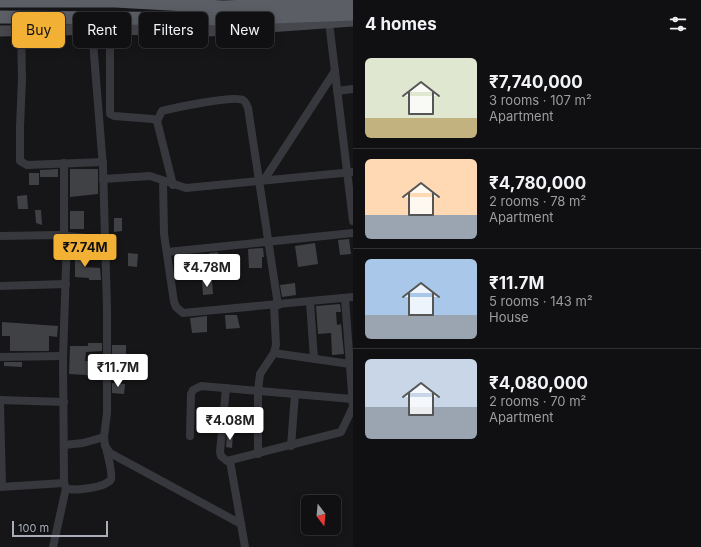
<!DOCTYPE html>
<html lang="en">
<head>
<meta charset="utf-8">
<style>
	:root { --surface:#101012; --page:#1e1e20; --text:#f1f3f6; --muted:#9c9d9f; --line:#303032; --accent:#f2b134 }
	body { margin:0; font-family:Inter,sans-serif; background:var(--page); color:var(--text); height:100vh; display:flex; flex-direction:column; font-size:15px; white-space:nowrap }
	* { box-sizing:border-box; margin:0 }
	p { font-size:13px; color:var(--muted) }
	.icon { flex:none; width:22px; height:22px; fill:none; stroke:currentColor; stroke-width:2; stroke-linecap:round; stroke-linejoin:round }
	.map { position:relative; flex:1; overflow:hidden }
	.drawer { display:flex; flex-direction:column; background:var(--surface); width:348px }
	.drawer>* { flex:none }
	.hud { position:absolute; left:12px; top:12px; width:281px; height:36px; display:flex; gap:8px }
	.needle { width:26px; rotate:164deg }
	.tools { position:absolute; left:301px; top:495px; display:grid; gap:8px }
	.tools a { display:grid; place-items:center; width:40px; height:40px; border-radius:6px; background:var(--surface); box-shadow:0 2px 10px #0003,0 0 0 1px var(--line); font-size:20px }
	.scale { position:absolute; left:12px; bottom:10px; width:96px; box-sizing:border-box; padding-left:4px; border:2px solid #a8adb8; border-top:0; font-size:11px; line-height:14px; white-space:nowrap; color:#a8adb8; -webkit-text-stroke:3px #111113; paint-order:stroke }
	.price { position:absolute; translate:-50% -34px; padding:0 9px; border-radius:4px; background:#fff; color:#222; font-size:13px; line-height:26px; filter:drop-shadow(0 1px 2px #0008) }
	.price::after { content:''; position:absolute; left:50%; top:24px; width:12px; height:9px; margin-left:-6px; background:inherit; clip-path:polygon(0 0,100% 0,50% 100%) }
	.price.active { background:var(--accent); color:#111 }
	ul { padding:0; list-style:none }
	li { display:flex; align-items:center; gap:12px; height:100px; padding:0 12px }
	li+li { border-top:1px solid var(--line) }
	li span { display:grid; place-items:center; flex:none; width:112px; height:80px; border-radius:6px; color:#555 }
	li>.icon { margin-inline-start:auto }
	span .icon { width:48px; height:48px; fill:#fffc; stroke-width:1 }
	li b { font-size:17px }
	h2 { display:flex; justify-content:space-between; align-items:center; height:48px; padding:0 12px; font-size:17px }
	.chip { padding:0 14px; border-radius:6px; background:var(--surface); box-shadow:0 2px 10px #0003,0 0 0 1px var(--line); font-size:14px; line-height:36px }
	.chip.active { background:var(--accent); color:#111 }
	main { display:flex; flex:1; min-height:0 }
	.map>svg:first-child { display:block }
	.building { fill:#404145 }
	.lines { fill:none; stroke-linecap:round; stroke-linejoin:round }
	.minor { stroke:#37383d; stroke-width:8 }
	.secondary { stroke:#45474d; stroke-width:11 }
	.trunk { stroke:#5b5e65; stroke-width:13 }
</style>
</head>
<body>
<main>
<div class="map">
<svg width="353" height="547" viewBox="0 0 353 547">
	<rect width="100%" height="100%" fill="#161618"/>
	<g class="building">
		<path d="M58,169V177H40V170Z"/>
		<path d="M70,169H98V194L70,197Z"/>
		<rect x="29" y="173" width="10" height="12"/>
		<path d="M27,195L28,209H18L17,196Z"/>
		<path d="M35,210H41L42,225L36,223Z"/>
		<rect x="70" y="211" width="14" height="18"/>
		<path d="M114,218H122V231L114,232Z"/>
		<path d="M349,239L351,254L340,255L338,240Z"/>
		<path d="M315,243L318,264L298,267L295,246Z"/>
		<path d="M263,248L264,257H262V268H249L248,249Z"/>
		<path d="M72,251L85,253L84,267L100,268L101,280H89V278L75,277V260H72Z"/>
		<path d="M218,252L221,267L211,268L209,253Z"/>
		<path d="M128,253L138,254L137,267L128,266Z"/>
		<path d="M202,281H212L213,294L203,295Z"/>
		<path d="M295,283L296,295L282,297L280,285Z"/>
		<path d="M340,304L341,312H336L337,325L341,324L344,354L332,355L331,333L318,334L316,306Z"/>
		<path d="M225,315H237L240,328L226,329Z"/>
		<path d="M207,316V332L192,333L190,318Z"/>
		<path d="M2,322L58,326L57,337L49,336V351H10V336H2Z"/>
		<path d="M88,343H102V351L86,352L85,361H102V376L69,374L70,346H88Z"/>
		<path d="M112,345H126V361H128L125,369L112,367Z"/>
		<path d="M4,362H22V367L4,366Z"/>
		<path d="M112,383L125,384L124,394L112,393Z"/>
		<path d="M227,434H233L232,448L226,447Z"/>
	</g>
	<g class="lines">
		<g class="minor">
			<path d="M329,22L353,221"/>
			<path d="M92,29L103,167L107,308V413L104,437L105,446L110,453L241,524"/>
			<path d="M110,29V114L114,116L153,119L157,121L173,185"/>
			<path d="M21,30L22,79L20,127V161L27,165L103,162"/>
			<path d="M337,91L353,89"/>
			<path d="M157,121L162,111C174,108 234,95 243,100C246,102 247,105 248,108L278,305"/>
			<path d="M103,179L150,176L186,188L353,172"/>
			<path d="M264,180L335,71"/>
			<path d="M163,181L164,234L174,302L176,307L183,313L353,297"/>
			<path d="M0,236L58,235L105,240"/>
			<path d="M64,236V163"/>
			<path d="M67,236L63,358L64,483L66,488C73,492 108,487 111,479C113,474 107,453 106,447"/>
			<path d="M167,252L353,233"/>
			<path d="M0,286L66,284"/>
			<path d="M310,302L314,359"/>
			<path d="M274,353L350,364"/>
			<path d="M0,357L63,356"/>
			<path d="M226,388L220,452L221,456L227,461L341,432L353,407L345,298"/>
			<path d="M0,400L64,402"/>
			<path d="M0,404L2,486"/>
			<path d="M190,436L191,394L193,390L201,386L352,399"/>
			<path d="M64,445L83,443L104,437"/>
			<path d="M291,446L295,394"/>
			<path d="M258,454V390L260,374L274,353L276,345L274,305"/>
			<path d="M230,461L245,547"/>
			<path d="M0,487L64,483"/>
			<path d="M53,547L66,488"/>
		</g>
		<path class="secondary" d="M0,31L110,29L209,31L353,21"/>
		<g class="trunk">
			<path d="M0,1H115L223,7L353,2"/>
			<path d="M0,17L224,19L353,14"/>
		</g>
	</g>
</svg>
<div class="tools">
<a><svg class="needle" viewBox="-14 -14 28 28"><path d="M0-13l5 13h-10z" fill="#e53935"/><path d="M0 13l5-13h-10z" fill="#9c9d9f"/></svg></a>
</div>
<div class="scale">100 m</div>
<b class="price active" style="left:85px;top:268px">₹7.74M</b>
<b class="price" style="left:207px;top:288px">₹4.78M</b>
<b class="price" style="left:118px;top:388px">₹11.7M</b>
<b class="price" style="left:230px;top:441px">₹4.08M</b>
<div class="hud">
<a class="chip active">Buy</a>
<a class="chip">Rent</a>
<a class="chip">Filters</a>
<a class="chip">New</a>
</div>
</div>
<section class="drawer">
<h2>4 homes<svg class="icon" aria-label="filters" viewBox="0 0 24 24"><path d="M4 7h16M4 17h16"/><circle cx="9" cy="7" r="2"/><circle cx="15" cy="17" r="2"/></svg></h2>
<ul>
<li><span style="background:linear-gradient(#dfe7d0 75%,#c2b280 0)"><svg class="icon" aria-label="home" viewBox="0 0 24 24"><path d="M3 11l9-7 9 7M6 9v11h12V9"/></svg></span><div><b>₹7,740,000</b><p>3 rooms · 107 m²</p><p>Apartment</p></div></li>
<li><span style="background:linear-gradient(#ffd9b3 70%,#9aa5b1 0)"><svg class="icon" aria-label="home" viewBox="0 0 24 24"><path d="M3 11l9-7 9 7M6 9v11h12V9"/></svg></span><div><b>₹4,780,000</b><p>2 rooms · 78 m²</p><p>Apartment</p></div></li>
<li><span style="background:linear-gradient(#a9c7e8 70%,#9aa5b1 0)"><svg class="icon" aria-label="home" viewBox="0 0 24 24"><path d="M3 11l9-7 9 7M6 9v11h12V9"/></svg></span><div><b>₹11.7M</b><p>5 rooms · 143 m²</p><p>House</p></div></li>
<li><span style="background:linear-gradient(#c9d6e8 60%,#9aa5b1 0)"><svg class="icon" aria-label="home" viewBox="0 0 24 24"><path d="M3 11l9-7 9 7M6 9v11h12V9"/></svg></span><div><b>₹4,080,000</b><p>2 rooms · 70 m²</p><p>Apartment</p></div></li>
</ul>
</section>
</main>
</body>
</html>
